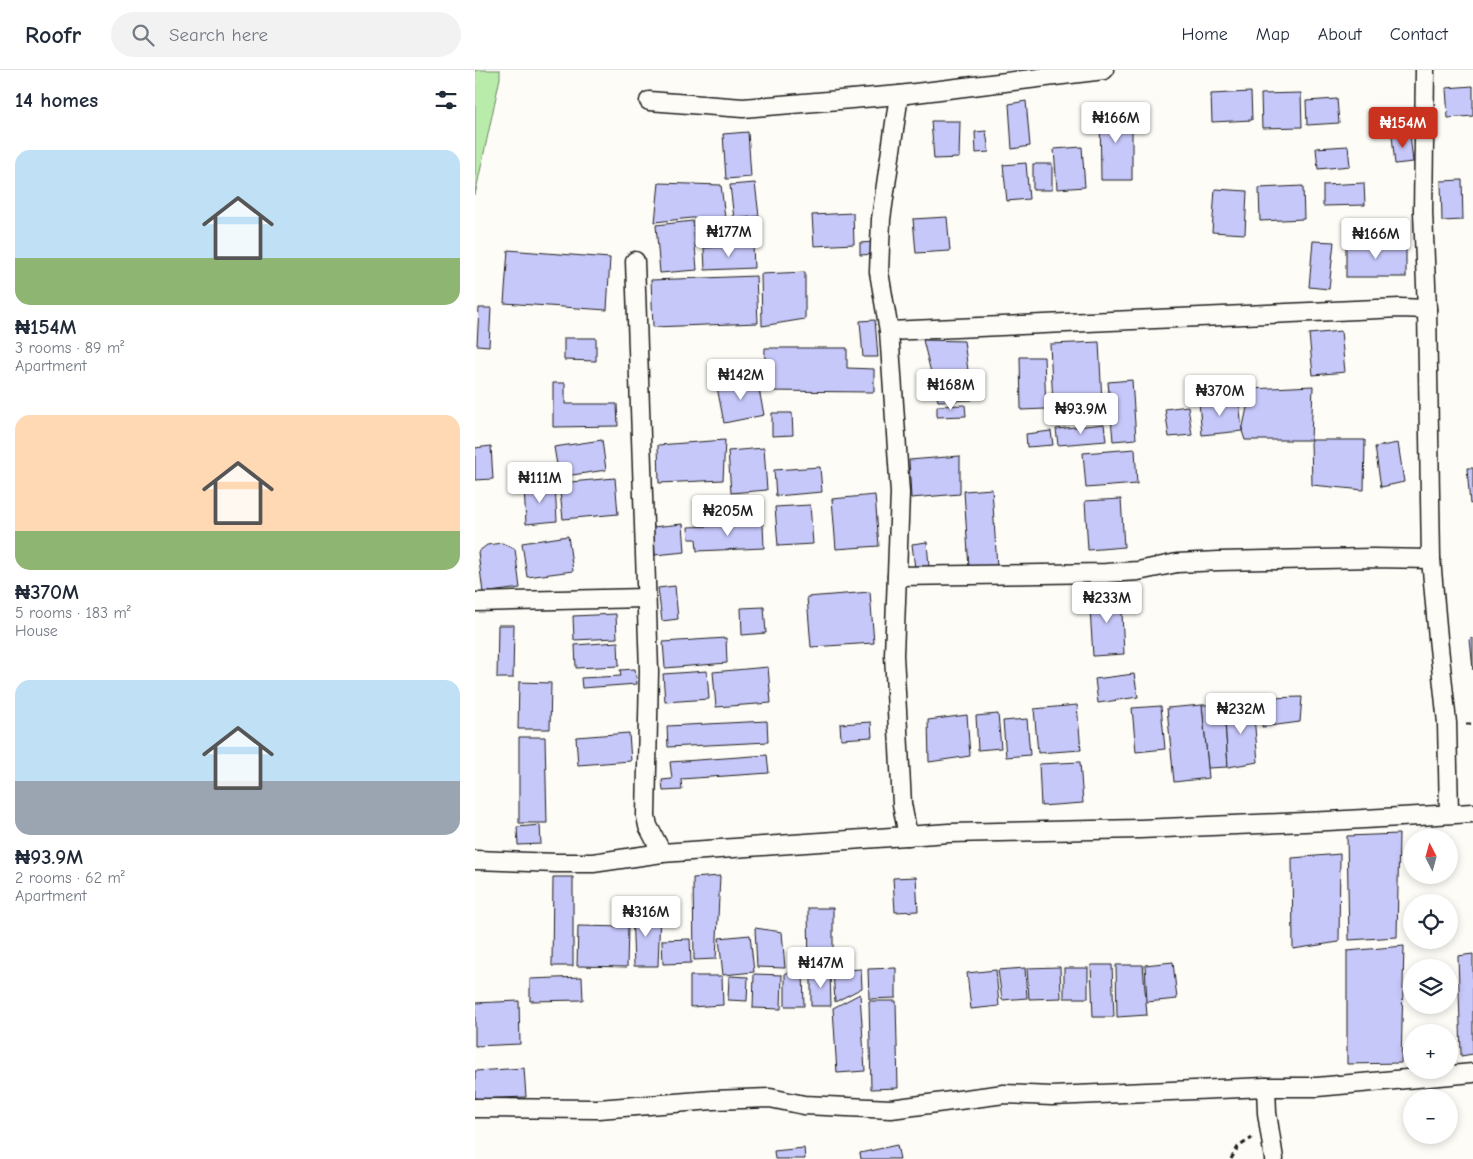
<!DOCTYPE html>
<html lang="en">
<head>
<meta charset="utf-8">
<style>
	:root { --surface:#fff; --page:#f2f2f3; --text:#1f2937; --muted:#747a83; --line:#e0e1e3; --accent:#c8321e }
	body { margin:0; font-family:"Comic Neue",sans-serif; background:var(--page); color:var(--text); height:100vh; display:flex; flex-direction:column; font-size:19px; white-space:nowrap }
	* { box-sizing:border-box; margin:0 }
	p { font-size:16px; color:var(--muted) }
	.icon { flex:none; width:28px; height:28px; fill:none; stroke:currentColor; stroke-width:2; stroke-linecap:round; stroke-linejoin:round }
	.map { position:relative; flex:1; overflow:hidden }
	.panel { display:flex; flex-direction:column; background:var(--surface); width:475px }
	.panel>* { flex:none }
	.needle { width:32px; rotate:354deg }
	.buttons { position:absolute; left:928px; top:759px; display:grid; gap:10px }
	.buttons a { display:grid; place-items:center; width:55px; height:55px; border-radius:50%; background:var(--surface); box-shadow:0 2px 8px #0003; font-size:25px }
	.price { position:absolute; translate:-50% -42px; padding:0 11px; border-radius:5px; background:#fff; color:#222; font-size:16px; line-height:32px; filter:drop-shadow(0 1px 2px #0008) }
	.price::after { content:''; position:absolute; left:50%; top:30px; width:15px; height:11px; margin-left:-8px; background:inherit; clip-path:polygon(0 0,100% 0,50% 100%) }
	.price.current { background:var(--accent); color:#fff }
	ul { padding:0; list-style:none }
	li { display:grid; align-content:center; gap:10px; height:265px; padding:0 15px }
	li span { display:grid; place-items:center; height:155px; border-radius:15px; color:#555 }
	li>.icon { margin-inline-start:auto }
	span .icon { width:90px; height:90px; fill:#fffc; stroke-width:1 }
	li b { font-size:21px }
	h2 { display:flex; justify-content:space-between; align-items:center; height:60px; padding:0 15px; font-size:21px }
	header { display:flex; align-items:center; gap:30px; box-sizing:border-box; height:70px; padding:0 25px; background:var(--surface); border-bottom:1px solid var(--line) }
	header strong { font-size:24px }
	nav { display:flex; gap:28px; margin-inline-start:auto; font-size:18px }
	.search { width:350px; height:45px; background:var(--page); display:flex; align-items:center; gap:12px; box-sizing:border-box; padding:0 18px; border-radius:28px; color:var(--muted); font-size:19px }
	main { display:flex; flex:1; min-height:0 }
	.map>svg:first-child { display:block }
	.green { fill:#b9ebab; stroke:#6a8464 }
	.building { fill:#c7c8fa; stroke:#1c1c1c }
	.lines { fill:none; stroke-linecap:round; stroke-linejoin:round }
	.street-casing { stroke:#1c1c1c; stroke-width:21 }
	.path { stroke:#1c1c1c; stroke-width:3; stroke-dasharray:5 4; stroke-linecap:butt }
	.street { stroke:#fdfcf7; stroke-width:18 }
</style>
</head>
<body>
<header>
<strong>Roofr</strong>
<div class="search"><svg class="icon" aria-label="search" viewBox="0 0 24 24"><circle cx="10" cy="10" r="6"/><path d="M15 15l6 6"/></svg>Search here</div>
<nav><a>Home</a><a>Map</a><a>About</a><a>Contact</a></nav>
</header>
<main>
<section class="panel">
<h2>14 homes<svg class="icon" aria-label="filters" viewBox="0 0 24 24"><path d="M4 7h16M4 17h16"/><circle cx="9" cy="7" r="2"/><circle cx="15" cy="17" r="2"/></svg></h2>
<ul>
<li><span style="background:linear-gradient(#bfe0f5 70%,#8fb573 0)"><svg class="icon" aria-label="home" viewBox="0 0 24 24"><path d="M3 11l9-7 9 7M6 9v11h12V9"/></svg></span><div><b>₦154M</b><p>3 rooms · 89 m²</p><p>Apartment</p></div></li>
<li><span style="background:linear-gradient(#ffd9b3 75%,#8fb573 0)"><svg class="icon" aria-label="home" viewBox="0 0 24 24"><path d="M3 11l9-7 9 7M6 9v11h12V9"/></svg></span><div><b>₦370M</b><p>5 rooms · 183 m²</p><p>House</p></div></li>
<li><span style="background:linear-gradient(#bfe0f5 65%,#9aa5b1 0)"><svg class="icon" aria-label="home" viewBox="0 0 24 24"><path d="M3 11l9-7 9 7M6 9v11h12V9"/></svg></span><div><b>₦93.9M</b><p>2 rooms · 62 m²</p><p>Apartment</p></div></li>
</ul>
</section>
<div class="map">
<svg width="998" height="1089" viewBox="0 0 998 1089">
	<rect width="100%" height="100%" fill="#fdfcf7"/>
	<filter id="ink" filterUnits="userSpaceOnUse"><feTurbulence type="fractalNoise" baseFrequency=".02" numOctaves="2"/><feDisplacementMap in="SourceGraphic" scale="10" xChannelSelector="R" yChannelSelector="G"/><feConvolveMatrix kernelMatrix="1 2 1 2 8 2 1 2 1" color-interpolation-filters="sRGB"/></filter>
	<g filter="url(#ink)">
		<path class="green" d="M0,0H25V8L0,125Z"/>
		<g class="building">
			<path d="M998,16V46L973,48L971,18Z"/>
			<path d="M776,22L777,50L737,52L736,24Z"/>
			<path d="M826,23L827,57L787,58L786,24Z"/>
			<path d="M862,29L864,53L832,55L831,31Z"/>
			<path d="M551,31L555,76L537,79L534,34Z"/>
			<path d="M625,39H657V110H626Z"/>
			<path d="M456,51H485L484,88L459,89Z"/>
			<path d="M511,61L514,82L501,83L500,62Z"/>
			<path d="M273,62L276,107L251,109L248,64Z"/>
			<path d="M935,64L938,92L920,94L917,66Z"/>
			<path d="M873,76L875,96L843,99L841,78Z"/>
			<path d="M607,77L610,117L582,119L579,79Z"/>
			<path d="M551,93L554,129L532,131L528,95Z"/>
			<rect x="558" y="94" width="19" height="26"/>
			<path d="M987,110L988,150L967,151L966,111Z"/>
			<path d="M184,113L246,115L250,148H216L180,152Z"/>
			<path d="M280,113L284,146L259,149L255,115Z"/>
			<path d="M889,113L890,135L848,136V115Z"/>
			<path d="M828,116L829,149L785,151L784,118Z"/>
			<path d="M740,119L772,121L770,164L737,162Z"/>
			<path d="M378,143L379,174L339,176L337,145Z"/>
			<path d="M472,147L475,181L441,183L438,149Z"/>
			<path d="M218,151L222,200L185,203L181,155Z"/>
			<path d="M838,171L859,172L854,219L834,217Z"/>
			<path d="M399,172L400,184L385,185V173Z"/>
			<rect x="871" y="172" width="60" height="35"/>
			<path d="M278,175L279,198L230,200L229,178Z"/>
			<path d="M33,180L135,188L132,240L29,233Z"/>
			<path d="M330,202V249L287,256L286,204Z"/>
			<path d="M281,206L283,253L178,257L176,210Z"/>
			<path d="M4,238H16L14,276L2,275Z"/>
			<path d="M400,250L403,287H388L385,251Z"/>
			<path d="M866,261L870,302L838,305L834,264Z"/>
			<path d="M89,268H121V291L89,290Z"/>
			<path d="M448,270L489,271L497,330L463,331Z"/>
			<path d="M624,272L627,333L578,335L575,274Z"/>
			<path d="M290,278H372V298L399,299V322L289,321Z"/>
			<path d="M545,287H569L571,339L546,340Z"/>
			<path d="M282,309L289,345L249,353L242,317Z"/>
			<path d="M657,310L661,369L638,371L633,312Z"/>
			<path d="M78,313H90V334H142L143,356L78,357Z"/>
			<path d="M838,316L836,370H770L767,361L776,319Z"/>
			<path d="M764,329L767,361L727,365L724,332Z"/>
			<path d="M490,335L491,346L462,347V336Z"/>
			<path d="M713,336L717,365L694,367L690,339Z"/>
			<path d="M297,343H317L318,365L297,366Z"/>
			<path d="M629,354L631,371L583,375L581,359Z"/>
			<path d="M576,361L578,375L552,377L551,364Z"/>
			<path d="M127,370L131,400L84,407L79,377Z"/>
			<path d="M250,370L248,410L184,413L183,375Z"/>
			<path d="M836,370H890L889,420L837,415Z"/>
			<path d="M923,373L929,412L906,417L900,377Z"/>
			<path d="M16,376L18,409L0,410V378Z"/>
			<path d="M289,378L292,420L256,423L253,381Z"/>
			<path d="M660,379L662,414L611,418L608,383Z"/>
			<path d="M485,386V424L436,428L434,390Z"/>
			<path d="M345,397L347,422L301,426L299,400Z"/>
			<path d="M992,398H998V433L995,434Z"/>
			<path d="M140,408L143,444L88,449L84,413Z"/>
			<path d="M80,415L82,451L51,454L49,417Z"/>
			<path d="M517,419L522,497L494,499L489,421Z"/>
			<path d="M400,425L404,476L361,479L357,429Z"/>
			<path d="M646,429L649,477L613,480L610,431Z"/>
			<path d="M335,435L338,474L303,476L300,437Z"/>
			<path d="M208,454L210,482L180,485L177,457Z"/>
			<path d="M288,454L289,478L222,481L221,469H214L213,457Z"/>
			<path d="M93,466L98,501L52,507L47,473Z"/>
			<path d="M452,472L454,497L440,499L437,474Z"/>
			<path d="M27,473L40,479L45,518L8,523L3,482L12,475Z"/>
			<path d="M200,516L203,549L187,551L183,518Z"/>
			<path d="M395,522L399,573L336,577L332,527Z"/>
			<path d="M646,522L649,584L618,586L614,524Z"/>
			<path d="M289,537L291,563L267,565L266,538Z"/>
			<path d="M141,544L142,568L99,570L98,546Z"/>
			<path d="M23,555H39L38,608H22Z"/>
			<path d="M251,568L252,593L190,598L188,572Z"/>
			<path d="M998,568V600L995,569Z"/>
			<path d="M143,572L144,596L101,598L100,575Z"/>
			<path d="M293,597L296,633L241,637L238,602Z"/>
			<path d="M160,599L162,614L107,618L106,608L146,606L145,600Z"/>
			<path d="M232,601L234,629L190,632L188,604Z"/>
			<path d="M659,604L663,627L623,633L620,609Z"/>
			<path d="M44,612L76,613L75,659H43Z"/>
			<path d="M827,627L825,652L787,657L791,628Z"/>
			<path d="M749,634L753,697L733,698L727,635Z"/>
			<path d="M749,634L778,635L783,692L753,697Z"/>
			<path d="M602,635L606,680L563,683L559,639Z"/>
			<path d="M727,635L734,708L699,712L692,638Z"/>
			<path d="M686,636L690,679L661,682L657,638Z"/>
			<path d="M523,644L526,678L503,680L501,646Z"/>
			<path d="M492,645L495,686L454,692L453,650Z"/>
			<path d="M552,649L555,685L531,687L528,651Z"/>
			<path d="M292,651L293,672L193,677L192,656Z"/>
			<path d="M396,652L397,667L366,669L365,654Z"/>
			<path d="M154,663L156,691L103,695L101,667Z"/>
			<path d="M44,667H70L72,753H44Z"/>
			<path d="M292,685L294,703L206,709L207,720L188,721L187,710L197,709L195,692Z"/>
			<path d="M605,692L608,733L566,736L564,694Z"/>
			<path d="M65,755L66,774L43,775L42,757Z"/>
			<path d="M924,764L922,867L874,870L872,766Z"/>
			<path d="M865,784L864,872L818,879L817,788Z"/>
			<path d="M245,806L241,889L219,890L218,808Z"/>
			<path d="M78,807H98V896H77Z"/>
			<path d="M441,807L443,841L420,842L418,808Z"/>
			<path d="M333,838H358V900H334Z"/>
			<path d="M157,840L185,842L183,896H159Z"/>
			<path d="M103,856L153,857L152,897L102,896Z"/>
			<path d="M280,858L307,862L310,898L282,897Z"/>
			<path d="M275,865L279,902L248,905L244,868Z"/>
			<path d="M215,869L216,893L188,894L187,870Z"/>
			<path d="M929,876L926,993L872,994V881Z"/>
			<path d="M998,884V984L986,986L983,886Z"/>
			<path d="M698,892L702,929L672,932L670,895Z"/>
			<path d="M616,895H637L639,947H618Z"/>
			<path d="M641,895H668L672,945L642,947Z"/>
			<path d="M585,897L586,928L554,929L552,898Z"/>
			<path d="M421,898V928L394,929L393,899Z"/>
			<path d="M550,898L552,928L527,930L523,900Z"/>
			<rect x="589" y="898" width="24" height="30"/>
			<path d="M386,899L387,918L360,932L358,901Z"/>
			<path d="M521,900L524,936L496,939L492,903Z"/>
			<path d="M328,902L329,936H310V903Z"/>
			<path d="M336,902H355L356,936H336Z"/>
			<path d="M279,904L307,905L306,939L278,938Z"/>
			<path d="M215,906H247L248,935L215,937Z"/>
			<path d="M254,906L273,907L272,931L253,930Z"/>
			<path d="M107,907L108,930L55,931V909Z"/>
			<path d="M385,924L390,1001L362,1003L358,938Z"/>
			<path d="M44,931L45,974L0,976V933Z"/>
			<path d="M394,931H421L423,1018L396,1019Z"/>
			<path d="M49,998L51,1027L0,1029V1001Z"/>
			<path d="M422,1075L425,1089H386L385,1083Z"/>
			<path d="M329,1078L330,1089H300L299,1081Z"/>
		</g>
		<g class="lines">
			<defs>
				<g id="street">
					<path d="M950,0L948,142L952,239L956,489L963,568L972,653L974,743"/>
					<path d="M424,25L406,149L404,202L414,261L425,423L419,585L427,734L433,766"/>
					<path d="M174,31L268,38L424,25L629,0"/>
					<path d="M160,191L174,601L171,746L173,756L187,783"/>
					<path d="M414,261L925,238L952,239"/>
					<path d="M422,506L631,503L663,501L702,493L744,491L898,488L956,489"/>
					<path d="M0,532L171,528"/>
					<path d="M0,790L81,793H118L187,783L474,763L665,759L853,751L998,743"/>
					<path d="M791,1017L792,1043L799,1089"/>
					<path d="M0,1038L123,1039L238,1030L295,1028L329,1035L416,1039L529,1024L577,1026L791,1017H842L998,1003"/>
				</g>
			</defs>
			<use href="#street" class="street-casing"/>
			<g class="path">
				<path d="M991,654H998"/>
				<path d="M756,1089L763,1077L777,1068"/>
			</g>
			<use href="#street" class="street"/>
		</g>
	</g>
</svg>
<div class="buttons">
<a><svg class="needle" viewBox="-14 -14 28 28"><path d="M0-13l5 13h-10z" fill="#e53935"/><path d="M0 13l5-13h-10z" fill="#747a83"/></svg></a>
<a><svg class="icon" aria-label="locate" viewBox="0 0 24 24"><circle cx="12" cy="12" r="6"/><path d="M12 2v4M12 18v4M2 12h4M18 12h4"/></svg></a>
<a><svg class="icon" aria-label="layers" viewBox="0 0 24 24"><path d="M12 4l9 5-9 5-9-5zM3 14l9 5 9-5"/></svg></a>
<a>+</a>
<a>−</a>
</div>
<b class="price" style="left:641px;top:74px">₦166M</b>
<b class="price current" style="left:928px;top:79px">₦154M</b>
<b class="price" style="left:254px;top:188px">₦177M</b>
<b class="price" style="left:901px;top:190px">₦166M</b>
<b class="price" style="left:266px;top:331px">₦142M</b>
<b class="price" style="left:476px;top:341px">₦168M</b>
<b class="price" style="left:745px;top:347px">₦370M</b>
<b class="price" style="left:606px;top:365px">₦93.9M</b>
<b class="price" style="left:65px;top:434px">₦111M</b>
<b class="price" style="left:253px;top:467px">₦205M</b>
<b class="price" style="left:632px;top:554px">₦233M</b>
<b class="price" style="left:766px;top:665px">₦232M</b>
<b class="price" style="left:171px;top:868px">₦316M</b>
<b class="price" style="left:346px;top:919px">₦147M</b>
</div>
</main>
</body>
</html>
